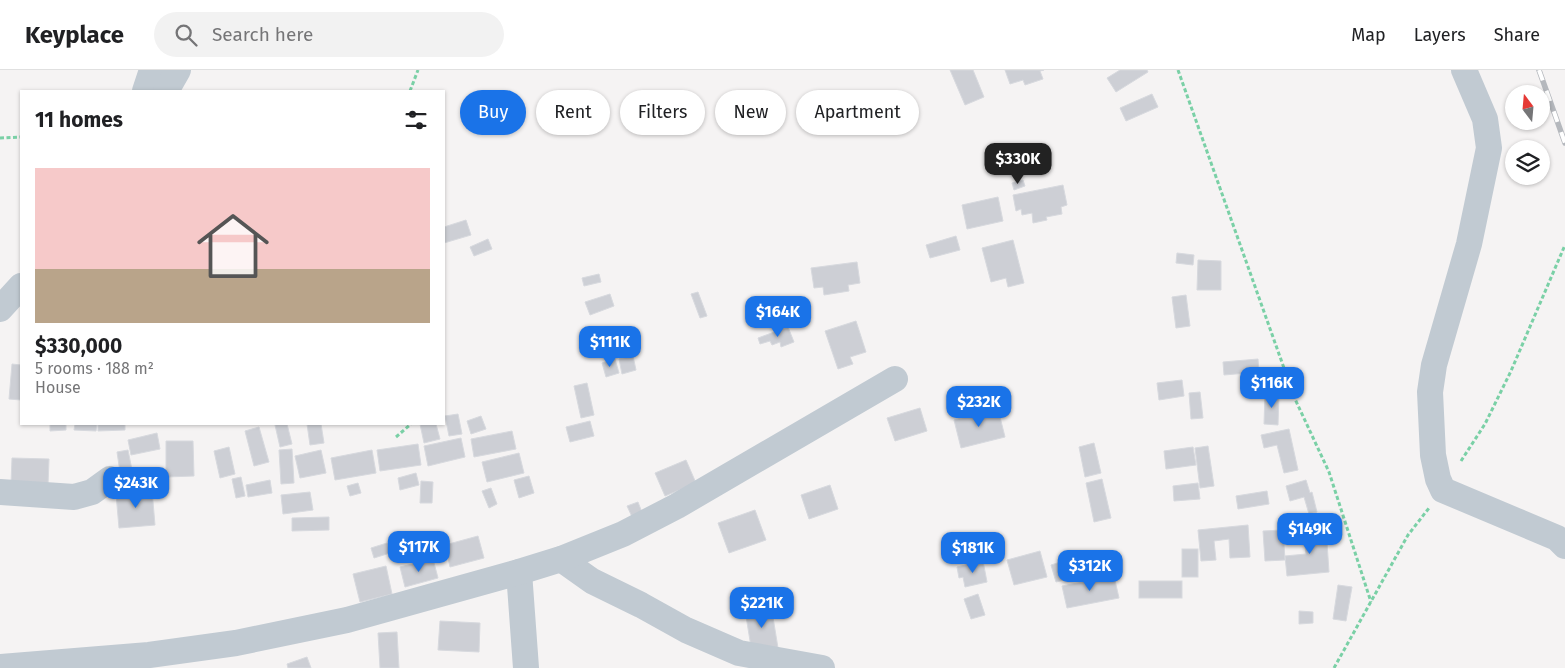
<!DOCTYPE html>
<html lang="en">
<head>
<meta charset="utf-8">
<style>
	:root { --surface:#fff; --page:#f2f2f2; --text:#202124; --muted:#757577; --line:#e0e0e0; --accent:#1a73e8 }
	body { margin:0; font-family:"Fira Sans",sans-serif; background:var(--page); color:var(--text); height:100vh; display:flex; flex-direction:column; font-size:19px; white-space:nowrap }
	* { box-sizing:border-box; margin:0 }
	p { font-size:16px; color:var(--muted) }
	.icon { flex:none; width:28px; height:28px; fill:none; stroke:currentColor; stroke-width:2; stroke-linecap:round; stroke-linejoin:round }
	.map { position:relative; flex:1; overflow:hidden }
	.sheet { position:absolute; left:20px; top:20px; width:425px; height:335px; display:flex; flex-direction:column; background:var(--surface); border-radius:0px; box-shadow:0 1px 4px #0004 }
	.sheet>* { flex:none }
	.guide { position:absolute; left:460px; top:20px; width:475px; height:45px; display:flex; gap:10px }
	.needle { width:32px; rotate:344deg }
	.controls { position:absolute; left:1505px; top:15px; display:grid; gap:10px }
	.controls a { display:grid; place-items:center; width:45px; height:45px; border-radius:50%; background:var(--surface); box-shadow:0 1px 4px #0004; font-size:25px }
	.price { position:absolute; translate:-50% -42px; padding:0 11px; border-radius:10px; background:var(--accent); color:#fff; font-size:16px; line-height:32px; filter:drop-shadow(0 1px 2px #0008) }
	.price::after { content:''; position:absolute; left:50%; top:30px; width:15px; height:11px; margin-left:-8px; background:inherit; clip-path:polygon(0 0,100% 0,50% 100%) }
	.price.selected { background:#222; color:#fff }
	ul { padding:0; list-style:none }
	li { display:grid; align-content:center; gap:10px; height:265px; padding:0 15px }
	li+li { border-top:1px solid var(--line) }
	li span { display:grid; place-items:center; height:155px; border-radius:0px; color:#555 }
	li>.icon { margin-inline-start:auto }
	span .icon { width:90px; height:90px; fill:#fffc; stroke-width:1 }
	li b { font-size:21px }
	h2 { display:flex; justify-content:space-between; align-items:center; height:60px; padding:0 15px; font-size:21px }
	.tag { padding:0 18px; border-radius:22px; background:var(--surface); box-shadow:0 1px 4px #0004; font-size:18px; line-height:45px }
	.tag.selected { background:var(--accent); color:#fff }
	header { display:flex; align-items:center; gap:30px; box-sizing:border-box; height:70px; padding:0 25px; background:var(--surface); border-bottom:1px solid var(--line) }
	header strong { font-size:24px }
	nav { display:flex; gap:28px; margin-inline-start:auto; font-size:18px }
	.search { width:350px; height:45px; background:var(--page); display:flex; align-items:center; gap:12px; box-sizing:border-box; padding:0 18px; border-radius:28px; color:var(--muted); font-size:19px }
	.map>svg:first-child { display:block }
	.building { fill:#cdcfd5; stroke:#d7d9de }
	.lines { fill:none; stroke-linecap:round; stroke-linejoin:round }
	.path { stroke:#7ad0a6; stroke-width:3; stroke-dasharray:4 2.5; stroke-linecap:butt }
	.minor { stroke:#c1cad2; stroke-width:26 }
	.rail-casing { stroke:#b5b8bd; stroke-width:5.5 }
	.rail { stroke:#fff; stroke-width:4; stroke-dasharray:11; stroke-linecap:butt }
</style>
</head>
<body>
<header>
<strong>Keyplace</strong>
<div class="search"><svg class="icon" aria-label="search" viewBox="0 0 24 24"><circle cx="10" cy="10" r="6"/><path d="M15 15l6 6"/></svg>Search here</div>
<nav><a>Map</a><a>Layers</a><a>Share</a></nav>
</header>
<div class="map">
<svg width="1565" height="598" viewBox="0 0 1565 598">
	<rect width="100%" height="100%" fill="#f5f3f3"/>
	<g class="building">
		<path d="M950,0H973L984,27L965,35Z"/>
		<path d="M1005,0H1044L1040,1L1043,9L1025,15L1023,10L1010,14Z"/>
		<path d="M1120,0H1147L1148,2L1116,22L1107,8Z"/>
		<path d="M1152,24L1158,37L1126,51L1120,38Z"/>
		<path d="M1023,110L1025,116L1014,120L1012,113Z"/>
		<path d="M1063,115L1067,135L1061,137L1062,144L1046,147L1047,150L1033,153L1032,143L1022,145L1021,139L1016,141L1013,125Z"/>
		<path d="M998,127L1003,151L967,159L962,135Z"/>
		<path d="M466,150L471,165L444,173V157Z"/>
		<path d="M956,166L960,180L930,188L926,175Z"/>
		<path d="M488,169L492,179L474,186L470,177Z"/>
		<path d="M1013,170L1024,213L1008,217L1006,208L991,212L982,178Z"/>
		<path d="M1177,183L1194,185L1193,195L1176,193Z"/>
		<path d="M1198,190L1221,191V220H1197Z"/>
		<path d="M857,192L860,213L848,215L849,221L824,225L823,217L814,218L811,198Z"/>
		<path d="M599,204L601,212L584,216L582,208Z"/>
		<path d="M698,222L707,246L700,248L691,224Z"/>
		<path d="M610,224L614,236L590,245L585,232Z"/>
		<path d="M1186,225L1190,256L1176,258L1172,227Z"/>
		<path d="M856,251L866,282L850,287L853,294L838,299L825,261Z"/>
		<path d="M788,257L794,272L781,277L780,272L772,275L770,271L760,274L758,268Z"/>
		<path d="M633,286L636,300L622,304L619,289Z"/>
		<path d="M615,289L619,303L606,307L602,293Z"/>
		<path d="M1258,289L1259,302L1224,305L1223,292Z"/>
		<path d="M12,294L21,295V330L9,329Z"/>
		<path d="M1182,310L1184,326L1159,330L1157,313Z"/>
		<path d="M587,313L594,345L581,348L574,316Z"/>
		<path d="M1200,322L1203,348L1191,349L1189,323Z"/>
		<path d="M1265,323H1279L1278,355L1264,354Z"/>
		<path d="M920,338L927,361L895,371L887,348Z"/>
		<path d="M998,339L1005,367L961,378L954,350Z"/>
		<path d="M458,344L462,364L449,366L445,346Z"/>
		<path d="M481,346L486,359L471,364L467,351Z"/>
		<path d="M590,351L594,366L570,372L566,357Z"/>
		<path d="M50,354H66V360L50,361Z"/>
		<path d="M75,354H97L96,361L74,360Z"/>
		<path d="M98,354H125V360L98,361Z"/>
		<path d="M280,354H287L292,374L280,377L275,355Z"/>
		<path d="M307,354H321L324,373L310,375Z"/>
		<path d="M420,354H436L440,369L424,373Z"/>
		<path d="M259,357L269,392L254,396L245,361Z"/>
		<path d="M1289,359L1298,400L1284,403L1277,375L1264,378L1261,365Z"/>
		<path d="M512,361L516,379L474,387L471,369Z"/>
		<path d="M157,363L160,379L131,385L128,370Z"/>
		<path d="M461,368L465,387L428,396L424,376Z"/>
		<path d="M166,371H193L194,406L166,407Z"/>
		<path d="M1094,373L1101,403L1085,407L1079,377Z"/>
		<path d="M418,374L421,395L380,401L377,380Z"/>
		<path d="M1208,376L1214,416L1200,418L1195,378Z"/>
		<path d="M229,377L235,404L220,408L214,381Z"/>
		<path d="M1193,377L1196,395L1166,399L1164,381Z"/>
		<path d="M292,379L294,413L281,414L279,380Z"/>
		<path d="M128,380L132,400L120,402L117,382Z"/>
		<path d="M321,380L326,403L300,408L295,386Z"/>
		<path d="M372,380L376,403L335,410L331,388Z"/>
		<path d="M519,383L524,403L487,412L482,392Z"/>
		<path d="M12,388L49,389L48,415L11,414Z"/>
		<path d="M686,390L696,413L665,426L655,403Z"/>
		<path d="M416,403L419,415L400,420L398,408Z"/>
		<path d="M529,406L534,423L519,428L514,410Z"/>
		<path d="M241,407L245,426L236,428L232,409Z"/>
		<path d="M1102,409L1111,448L1094,452L1086,413Z"/>
		<path d="M270,410L272,423L248,427L246,415Z"/>
		<path d="M1306,410L1310,423L1312,422L1317,442L1309,444L1304,427L1290,431L1286,416Z"/>
		<path d="M421,411L433,412L432,433H420Z"/>
		<path d="M358,413L361,423L350,426L347,416Z"/>
		<path d="M1198,413L1200,429L1174,431L1173,416Z"/>
		<path d="M830,415L838,439L809,449L801,425Z"/>
		<path d="M491,418L497,434L489,438L482,421Z"/>
		<path d="M152,420L155,455L119,458L116,424Z"/>
		<path d="M1267,421L1269,434L1238,439L1236,426Z"/>
		<path d="M310,422L313,440L283,444L281,425Z"/>
		<path d="M638,432L643,445L633,449L627,436Z"/>
		<path d="M755,440L766,470L729,483L718,453Z"/>
		<path d="M329,447V460L292,461V448Z"/>
		<path d="M1248,455L1250,487L1230,488L1229,469L1214,471L1216,490L1201,491L1198,460Z"/>
		<path d="M1326,458L1329,502L1287,506L1285,486L1306,484L1303,460Z"/>
		<path d="M1283,460L1285,490L1265,491L1263,461Z"/>
		<path d="M478,466L484,488L450,497L445,475Z"/>
		<path d="M432,468L437,486L423,489L418,471Z"/>
		<path d="M387,473L390,483L374,488L371,478Z"/>
		<rect x="1182" y="479" width="16" height="28"/>
		<path d="M1040,481L1047,507L1014,515L1007,490Z"/>
		<path d="M433,489L438,508L405,517L400,497Z"/>
		<path d="M1067,490L1073,508L1056,512L1051,495Z"/>
		<path d="M983,491L987,512L965,517L963,507L959,508L957,497Z"/>
		<path d="M386,496L392,524L360,532L353,504Z"/>
		<path d="M1114,506L1119,528L1067,538L1062,516Z"/>
		<rect x="1139" y="511" width="43" height="17"/>
		<path d="M1338,515L1352,517L1346,551L1333,549Z"/>
		<path d="M978,524L985,545L971,549L964,529Z"/>
		<path d="M771,535L778,578L752,583L745,540Z"/>
		<path d="M1299,541L1313,542V553L1299,554Z"/>
		<path d="M440,551L480,553L479,582L438,580Z"/>
		<path d="M397,562L399,598H380L378,563Z"/>
		<path d="M307,587L311,598H288L287,594Z"/>
	</g>
	<g class="lines">
		<g class="path">
			<path d="M1178,0L1295,329L1329,402L1371,532"/>
			<path d="M410,21L418,0"/>
			<path d="M0,68L21,67"/>
			<path d="M396,367L411,354"/>
			<path d="M1461,391L1485,354L1511,301L1565,175"/>
			<path d="M1334,598L1408,465L1429,438"/>
		</g>
		<g class="minor">
			<path d="M1464,0L1485,49L1489,78L1469,174L1434,295L1430,322L1433,385L1438,409L1443,420L1557,468L1565,476"/>
			<path d="M145,21L152,0"/>
			<path d="M166,21L178,0"/>
			<path d="M0,239L21,216"/>
			<path d="M0,422L74,427L92,422L110,409"/>
			<path d="M561,489L592,511L641,535L686,560L739,583L822,598"/>
			<path d="M519,502L526,598"/>
			<path d="M0,597L149,585L236,573L347,550L519,502L561,489L623,464L677,436L895,309"/>
		</g>
		<defs>
			<path id="rail" d="M1539,0L1565,73"/>
		</defs>
		<use href="#rail" class="rail-casing"/>
		<use href="#rail" class="rail"/>
	</g>
</svg>
<div class="controls">
<a><svg class="needle" viewBox="-14 -14 28 28"><path d="M0-13l5 13h-10z" fill="#e53935"/><path d="M0 13l5-13h-10z" fill="#757577"/></svg></a>
<a><svg class="icon" aria-label="layers" viewBox="0 0 24 24"><path d="M12 4l9 5-9 5-9-5zM3 14l9 5 9-5"/></svg></a>
</div>
<b class="price selected" style="left:1018px;top:115px">$330K</b>
<b class="price" style="left:778px;top:268px">$164K</b>
<b class="price" style="left:610px;top:298px">$111K</b>
<b class="price" style="left:1272px;top:339px">$116K</b>
<b class="price" style="left:979px;top:358px">$232K</b>
<b class="price" style="left:136px;top:439px">$243K</b>
<b class="price" style="left:1310px;top:485px">$149K</b>
<b class="price" style="left:419px;top:503px">$117K</b>
<b class="price" style="left:973px;top:504px">$181K</b>
<b class="price" style="left:1090px;top:522px">$312K</b>
<b class="price" style="left:762px;top:559px">$221K</b>
<div class="guide">
<a class="tag selected">Buy</a>
<a class="tag">Rent</a>
<a class="tag">Filters</a>
<a class="tag">New</a>
<a class="tag">Apartment</a>
</div>
<section class="sheet">
<h2>11 homes<svg class="icon" aria-label="filters" viewBox="0 0 24 24"><path d="M4 7h16M4 17h16"/><circle cx="9" cy="7" r="2"/><circle cx="15" cy="17" r="2"/></svg></h2>
<ul>
<li><span style="background:linear-gradient(#f6c9c9 65%,#b9a48a 0)"><svg class="icon" aria-label="home" viewBox="0 0 24 24"><path d="M3 11l9-7 9 7M6 9v11h12V9"/></svg></span><div><b>$330,000</b><p>5 rooms · 188 m²</p><p>House</p></div></li>
</ul>
</section>
</div>
</body>
</html>
